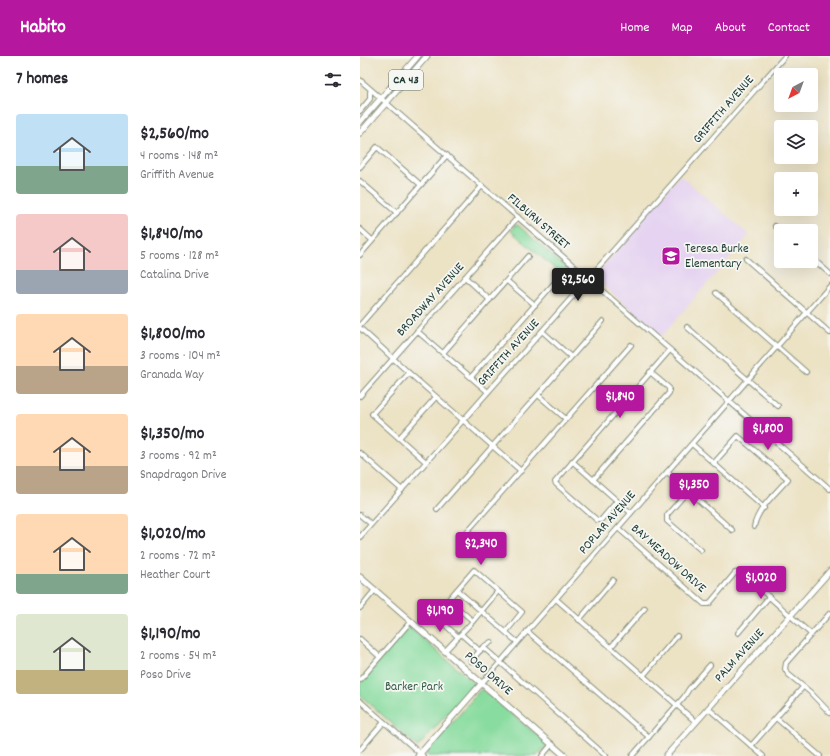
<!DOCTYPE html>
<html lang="en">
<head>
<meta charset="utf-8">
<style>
	:root { --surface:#fff; --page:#f2f2f3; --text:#2b2b33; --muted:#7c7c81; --accent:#b5179e }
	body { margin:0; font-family:Dekko,sans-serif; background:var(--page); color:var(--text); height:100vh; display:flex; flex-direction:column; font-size:15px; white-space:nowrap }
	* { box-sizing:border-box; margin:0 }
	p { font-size:13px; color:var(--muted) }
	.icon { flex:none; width:22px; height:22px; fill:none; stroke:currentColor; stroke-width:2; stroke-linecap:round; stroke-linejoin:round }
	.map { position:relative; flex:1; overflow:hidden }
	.details { display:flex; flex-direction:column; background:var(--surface); width:360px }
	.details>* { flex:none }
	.needle { width:26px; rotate:221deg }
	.controls { position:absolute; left:414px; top:12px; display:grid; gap:8px }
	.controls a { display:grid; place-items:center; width:44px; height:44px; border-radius:4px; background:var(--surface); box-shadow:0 4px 16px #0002; font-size:20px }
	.price { position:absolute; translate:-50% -34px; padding:0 9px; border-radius:4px; background:var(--accent); color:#fff; font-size:13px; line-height:26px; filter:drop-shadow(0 1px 2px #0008) }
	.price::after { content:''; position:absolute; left:50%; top:24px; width:12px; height:9px; margin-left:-6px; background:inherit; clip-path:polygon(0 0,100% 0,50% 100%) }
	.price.current { background:#222; color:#fff }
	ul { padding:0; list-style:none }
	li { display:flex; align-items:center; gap:12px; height:100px; padding:0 16px }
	li span { display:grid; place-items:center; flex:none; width:112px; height:80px; border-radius:4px; color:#555 }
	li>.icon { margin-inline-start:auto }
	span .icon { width:48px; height:48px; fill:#fffc; stroke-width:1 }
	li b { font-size:17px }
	h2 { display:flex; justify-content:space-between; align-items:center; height:48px; padding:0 16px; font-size:17px }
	header { display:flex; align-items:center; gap:24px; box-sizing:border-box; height:56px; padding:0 20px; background:var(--accent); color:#fff }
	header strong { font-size:19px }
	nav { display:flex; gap:22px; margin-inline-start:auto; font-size:14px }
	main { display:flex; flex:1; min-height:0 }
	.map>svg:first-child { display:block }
	.built { fill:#e5d3f1 }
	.green { fill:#88dc9f; stroke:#548c6a }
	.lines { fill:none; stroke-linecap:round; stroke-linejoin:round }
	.minor-casing { stroke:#86907c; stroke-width:6 }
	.major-casing { stroke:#86907c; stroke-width:7 }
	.minor { stroke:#fff; stroke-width:4 }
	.major { stroke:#fff; stroke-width:5 }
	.labels { text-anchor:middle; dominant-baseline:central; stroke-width:3.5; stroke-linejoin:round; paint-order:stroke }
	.shield { fill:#f6f6f2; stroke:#60746d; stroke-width:1 }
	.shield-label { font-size:12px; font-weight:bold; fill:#1f3d34 }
	.street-label { font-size:13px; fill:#1f3d34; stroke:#f6f6f2 }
	.poi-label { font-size:13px; fill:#1f3d34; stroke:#f6f6f2; text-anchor:start }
	.park-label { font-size:13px; fill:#345d49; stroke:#f6f6f2 }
</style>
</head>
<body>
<header>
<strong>Habito</strong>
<nav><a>Home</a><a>Map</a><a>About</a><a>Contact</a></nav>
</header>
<main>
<section class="details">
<h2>7 homes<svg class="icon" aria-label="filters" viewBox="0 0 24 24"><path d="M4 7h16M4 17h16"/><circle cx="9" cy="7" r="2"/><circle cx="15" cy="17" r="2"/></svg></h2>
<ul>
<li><span style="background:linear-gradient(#bfe0f5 65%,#7fa58c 0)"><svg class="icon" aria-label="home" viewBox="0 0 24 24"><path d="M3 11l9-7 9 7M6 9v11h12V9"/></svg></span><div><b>$2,560/mo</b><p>4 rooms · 148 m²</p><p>Griffith Avenue</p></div></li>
<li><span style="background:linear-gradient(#f6c9c9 70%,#9aa5b1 0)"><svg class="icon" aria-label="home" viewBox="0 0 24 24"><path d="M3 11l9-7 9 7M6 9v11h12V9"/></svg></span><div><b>$1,840/mo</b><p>5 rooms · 128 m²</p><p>Catalina Drive</p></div></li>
<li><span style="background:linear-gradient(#ffd9b3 65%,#b9a48a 0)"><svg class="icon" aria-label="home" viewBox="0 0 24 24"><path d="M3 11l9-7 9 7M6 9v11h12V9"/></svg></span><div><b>$1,800/mo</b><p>3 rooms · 104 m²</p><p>Granada Way</p></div></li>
<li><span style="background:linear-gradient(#ffd9b3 65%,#b9a48a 0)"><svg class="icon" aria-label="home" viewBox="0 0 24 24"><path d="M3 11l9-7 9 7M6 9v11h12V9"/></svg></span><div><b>$1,350/mo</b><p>3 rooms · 92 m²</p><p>Snapdragon Drive</p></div></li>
<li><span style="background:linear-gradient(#ffd9b3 75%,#7fa58c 0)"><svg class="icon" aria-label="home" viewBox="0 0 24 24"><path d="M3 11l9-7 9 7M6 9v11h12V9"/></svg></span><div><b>$1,020/mo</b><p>2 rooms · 72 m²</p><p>Heather Court</p></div></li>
<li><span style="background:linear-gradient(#dfe7d0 70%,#c2b280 0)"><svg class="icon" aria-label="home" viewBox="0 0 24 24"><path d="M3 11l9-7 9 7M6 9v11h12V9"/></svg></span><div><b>$1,190/mo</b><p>2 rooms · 54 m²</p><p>Poso Drive</p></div></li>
</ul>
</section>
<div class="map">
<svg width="470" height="700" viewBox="0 0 470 700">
	<rect width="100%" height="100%" fill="#f6f6f2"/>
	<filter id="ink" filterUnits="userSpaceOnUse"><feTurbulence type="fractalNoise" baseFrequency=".025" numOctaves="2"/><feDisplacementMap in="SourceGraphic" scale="8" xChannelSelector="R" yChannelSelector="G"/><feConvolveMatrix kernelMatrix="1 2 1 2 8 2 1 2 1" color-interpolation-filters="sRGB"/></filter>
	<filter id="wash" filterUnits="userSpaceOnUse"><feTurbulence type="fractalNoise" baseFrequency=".012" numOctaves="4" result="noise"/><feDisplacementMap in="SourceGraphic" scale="16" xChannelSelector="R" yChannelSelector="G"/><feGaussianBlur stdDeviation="0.9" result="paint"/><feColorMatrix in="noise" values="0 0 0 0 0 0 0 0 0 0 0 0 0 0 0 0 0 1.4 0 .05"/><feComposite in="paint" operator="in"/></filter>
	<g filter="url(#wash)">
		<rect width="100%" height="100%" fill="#ece2c4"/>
		<path class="built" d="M320,119L389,179L302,280L234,221Z"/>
		<g class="green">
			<path d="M158,169L218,223L219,226L216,231L151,175L154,170Z"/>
			<path d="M49,571L114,627L58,691L0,639V628Z"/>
			<path d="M121,633L188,688L177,700H68L66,698Z"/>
		</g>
	</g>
	<g filter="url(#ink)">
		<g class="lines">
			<defs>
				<g id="minor">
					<path d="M0,24L470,433"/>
					<path d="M0,55L10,43V36L11,34"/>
					<path d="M0,111L17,91L61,129"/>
					<path d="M0,125L37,157"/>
					<path d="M415,170L421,175"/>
					<path d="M0,173L12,184"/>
					<path d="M0,199L87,99"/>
					<path d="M451,201L470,218"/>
					<path d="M386,203L470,277"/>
					<path d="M105,221L130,244"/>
					<path d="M147,225L175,249"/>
					<path d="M356,237L446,316"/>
					<path d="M0,269L122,130"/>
					<path d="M327,271L418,350"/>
					<path d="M0,272L49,317L161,415"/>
					<path d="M57,275L128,336"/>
					<path d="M182,275L211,301"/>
					<path d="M83,297L168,200"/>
					<path d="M49,317L12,358L66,406"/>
					<path d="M111,321L196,225"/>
					<path d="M178,339L206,363"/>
					<path d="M0,340L158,161"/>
					<path d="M39,382L76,341"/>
					<path d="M332,388L404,452"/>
					<path d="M0,397L42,434"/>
					<path d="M212,405L271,457"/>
					<path d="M354,407L378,380L428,423C416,437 397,453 394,471"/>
					<path d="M307,416L372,474"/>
					<path d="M233,424L309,337V332L290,316"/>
					<path d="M328,435L307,459V465L341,494"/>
					<path d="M257,445L241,464H237L196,428L195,426L310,294"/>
					<path d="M77,453L243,265"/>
					<path d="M0,459L11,468"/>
					<path d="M258,472L344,548H349L375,517L381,516L451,578"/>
					<path d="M105,478L271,289"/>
					<path d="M0,481L425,0"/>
					<path d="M97,534L157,586"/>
					<path d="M196,543L336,666"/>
					<path d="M0,552L15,534"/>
					<path d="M470,557L426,607L425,613L428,618L450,636L470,657"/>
					<path d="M76,560L98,581"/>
					<path d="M219,564L253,524"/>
					<path d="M113,565L88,544L114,514L162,556L146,576"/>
					<path d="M167,575L289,681"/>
					<path d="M378,577L409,541"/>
					<path d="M101,578L120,595"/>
					<path d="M0,583L20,601"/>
					<path d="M123,591L246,700"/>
					<path d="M251,591L285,552"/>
					<path d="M85,595L113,565L138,535"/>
					<path d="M111,605L123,591L131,586"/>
					<path d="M283,620L317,580"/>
					<path d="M0,624L51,565"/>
					<path d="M122,627L470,230"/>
					<path d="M0,645L63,700"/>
					<path d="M349,653L403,700"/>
					<path d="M416,662L460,700"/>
					<path d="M391,690L443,631"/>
					<path d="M0,694L24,666"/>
					<path d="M182,700L192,688"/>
					<path d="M272,700L324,641L329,633L350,609"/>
				</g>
				<g id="major">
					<path d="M0,66L58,0"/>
					<path d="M0,77L67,0"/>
					<path d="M0,521L205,700"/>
					<path d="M58,700L122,627"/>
					<path d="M306,700L470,515"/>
				</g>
			</defs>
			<use href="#minor" class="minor-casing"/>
			<use href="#major" class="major-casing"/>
			<use href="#minor" class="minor"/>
			<use href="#major" class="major"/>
		</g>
	</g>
	<defs>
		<symbol id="school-square" viewBox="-11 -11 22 22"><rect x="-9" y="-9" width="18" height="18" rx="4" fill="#b5179e" stroke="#f6f6f2"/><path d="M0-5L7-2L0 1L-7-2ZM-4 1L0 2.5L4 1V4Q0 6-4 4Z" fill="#fff"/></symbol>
	</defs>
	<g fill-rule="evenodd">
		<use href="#school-square" x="300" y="189" width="22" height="22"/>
	</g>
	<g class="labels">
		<rect class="shield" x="29" y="14" width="34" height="20" rx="3"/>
		<g class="shield-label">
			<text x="46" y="24">CA 43</text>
		</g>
		<g class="street-label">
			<text transform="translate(364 54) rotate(-49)">GRIFFITH AVENUE</text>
			<text transform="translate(178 166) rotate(41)">FILBURN STREET</text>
			<text transform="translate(71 244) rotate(-48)">BROADWAY AVENUE</text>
			<text transform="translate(149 297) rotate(-48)">GRIFFITH AVENUE</text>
			<text transform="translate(248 467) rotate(-49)">POPLAR AVENUE</text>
			<text transform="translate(308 503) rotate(42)">BAY MEADOW DRIVE</text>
			<text transform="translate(380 600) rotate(-48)">PALM AVENUE</text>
			<text transform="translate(128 618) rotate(41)">POSO DRIVE</text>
		</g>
		<g class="poi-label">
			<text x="325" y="193">Teresa Burke<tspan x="325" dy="15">Elementary</tspan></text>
		</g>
		<g class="park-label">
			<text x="54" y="631">Barker Park</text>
		</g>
	</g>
</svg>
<div class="controls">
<a><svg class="needle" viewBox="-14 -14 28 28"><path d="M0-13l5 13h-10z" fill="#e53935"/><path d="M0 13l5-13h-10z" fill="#7c7c81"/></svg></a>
<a><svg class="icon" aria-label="layers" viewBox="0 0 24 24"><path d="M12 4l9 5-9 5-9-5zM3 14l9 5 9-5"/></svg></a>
<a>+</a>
<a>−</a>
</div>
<b class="price current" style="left:218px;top:246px">$2,560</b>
<b class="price" style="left:260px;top:363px">$1,840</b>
<b class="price" style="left:408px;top:395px">$1,800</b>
<b class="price" style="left:334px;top:451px">$1,350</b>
<b class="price" style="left:121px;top:510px">$2,340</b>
<b class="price" style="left:401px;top:544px">$1,020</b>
<b class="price" style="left:80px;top:577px">$1,190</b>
</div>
</main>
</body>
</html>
